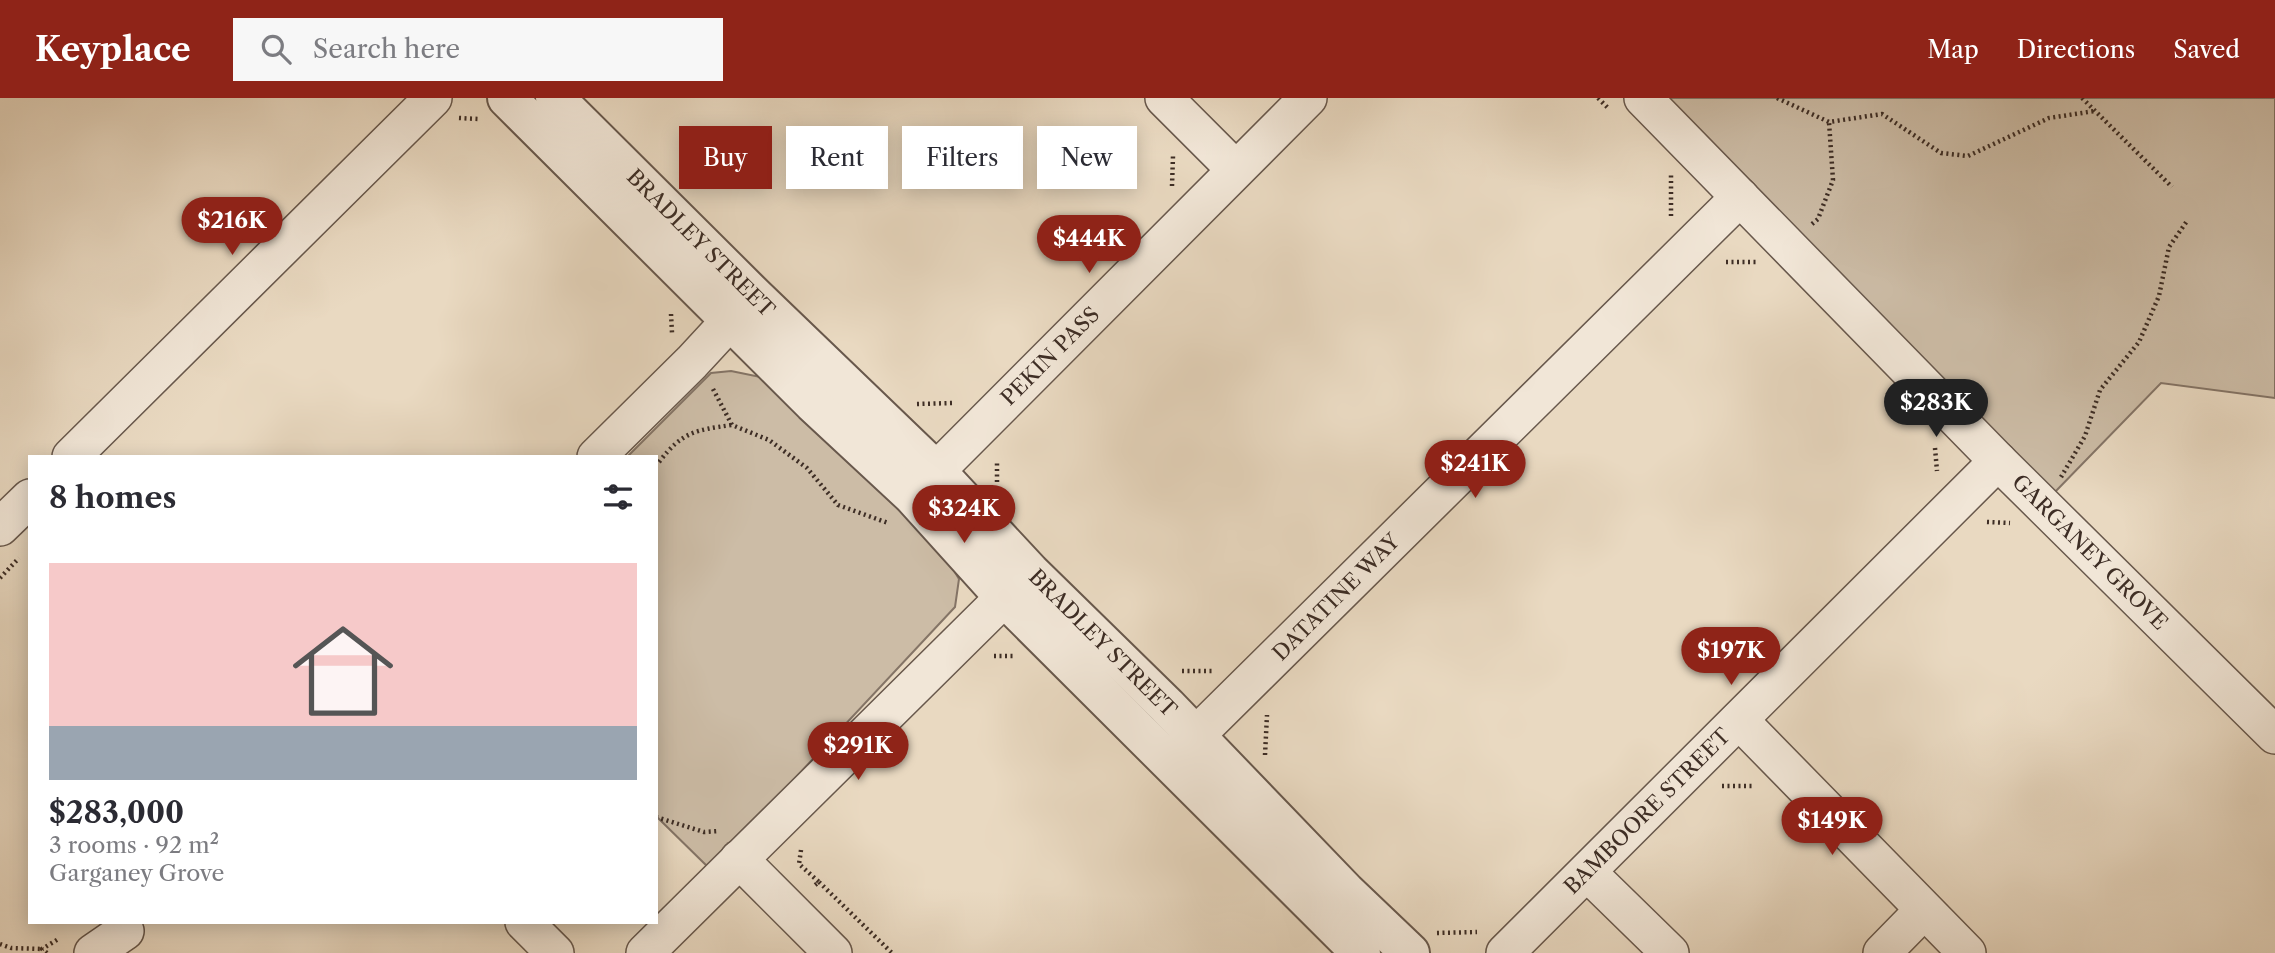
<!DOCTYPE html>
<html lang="en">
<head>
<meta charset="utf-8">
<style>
	:root { --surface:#fff; --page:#f7f7f7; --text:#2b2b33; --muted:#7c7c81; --accent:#8f2418 }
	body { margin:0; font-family:"Libre Caslon Text",serif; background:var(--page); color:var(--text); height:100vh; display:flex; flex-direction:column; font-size:26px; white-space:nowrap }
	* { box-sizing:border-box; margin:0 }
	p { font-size:23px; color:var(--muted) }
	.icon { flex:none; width:38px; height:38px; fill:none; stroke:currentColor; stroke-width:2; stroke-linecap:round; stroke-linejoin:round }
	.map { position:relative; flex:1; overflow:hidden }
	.side { position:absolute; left:28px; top:357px; width:630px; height:469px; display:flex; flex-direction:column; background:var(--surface); border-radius:0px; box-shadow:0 4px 18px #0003 }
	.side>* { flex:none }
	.guide { position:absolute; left:679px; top:28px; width:665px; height:63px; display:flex; gap:14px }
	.price { position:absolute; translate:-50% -60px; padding:0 16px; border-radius:24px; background:var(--accent); color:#fff; font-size:23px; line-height:46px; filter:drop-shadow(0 2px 4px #0008) }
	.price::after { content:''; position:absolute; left:50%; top:42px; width:21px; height:16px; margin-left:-10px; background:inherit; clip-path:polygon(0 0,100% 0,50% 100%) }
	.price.active { background:#222; color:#fff }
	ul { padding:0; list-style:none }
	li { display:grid; align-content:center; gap:14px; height:371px; padding:0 21px }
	li span { display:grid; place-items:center; height:217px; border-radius:0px; color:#555 }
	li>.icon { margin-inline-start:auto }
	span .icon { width:126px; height:126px; fill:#fffc; stroke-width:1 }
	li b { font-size:30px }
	h2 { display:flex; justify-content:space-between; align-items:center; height:84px; padding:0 21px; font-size:30px }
	.pill { padding:0 24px; border-radius:0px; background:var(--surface); box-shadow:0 4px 18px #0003; font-size:24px; line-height:63px }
	.pill.active { background:var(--accent); color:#fff }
	header { display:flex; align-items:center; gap:42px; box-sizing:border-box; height:98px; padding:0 35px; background:var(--accent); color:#fff }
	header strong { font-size:33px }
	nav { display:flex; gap:38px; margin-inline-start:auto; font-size:24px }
	.search { width:490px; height:63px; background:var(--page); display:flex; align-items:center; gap:18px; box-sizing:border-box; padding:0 24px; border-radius:0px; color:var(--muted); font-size:26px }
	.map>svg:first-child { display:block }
	.green { fill:#ccbca6; stroke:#847466; stroke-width:2 }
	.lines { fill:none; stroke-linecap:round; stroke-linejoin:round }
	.minor-casing { stroke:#68584c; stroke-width:40 }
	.tertiary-casing { stroke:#68584c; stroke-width:42 }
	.path { stroke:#3d2d25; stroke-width:4.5; stroke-dasharray:2 3.5; stroke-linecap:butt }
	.minor { stroke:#f1e6d7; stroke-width:37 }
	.tertiary { stroke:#f1e6d7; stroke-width:38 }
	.labels { text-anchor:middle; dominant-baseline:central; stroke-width:6; stroke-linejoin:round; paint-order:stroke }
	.street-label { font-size:21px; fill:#3d2d25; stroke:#f1e6d7 }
</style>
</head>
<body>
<header>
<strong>Keyplace</strong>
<div class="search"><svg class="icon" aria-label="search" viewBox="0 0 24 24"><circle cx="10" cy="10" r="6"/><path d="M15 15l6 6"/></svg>Search here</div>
<nav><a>Map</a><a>Directions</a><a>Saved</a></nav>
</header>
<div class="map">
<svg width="2275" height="855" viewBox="0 0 2275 855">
	<rect width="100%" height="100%" fill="#e9d9c1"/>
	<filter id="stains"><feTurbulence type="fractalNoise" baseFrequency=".00286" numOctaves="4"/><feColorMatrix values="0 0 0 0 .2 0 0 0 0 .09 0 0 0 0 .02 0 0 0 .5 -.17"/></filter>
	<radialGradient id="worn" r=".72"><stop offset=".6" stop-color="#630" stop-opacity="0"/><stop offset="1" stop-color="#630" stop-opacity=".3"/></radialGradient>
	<g class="green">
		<path d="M1664,0H2275V300L2161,285L2053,396Z"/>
		<path d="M731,273L765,280L936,443L959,481L955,509L710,771L656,718V359H627L711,275Z"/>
	</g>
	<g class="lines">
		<defs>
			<g id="minor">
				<path d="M1164,0L1235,71"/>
				<path d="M1643,0L1998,363L2275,637"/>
				<path d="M71,359L433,0"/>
				<path d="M596,359L692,264L752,199"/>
				<path d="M916,393L1308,0"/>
				<path d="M0,429L30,400"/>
				<path d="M1739,622L1967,855"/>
				<path d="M1173,660L1740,99"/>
				<path d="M739,761L833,855"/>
				<path d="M1587,774L1670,855"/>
				<path d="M524,824L555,855"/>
				<path d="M93,855L125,833"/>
				<path d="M645,855L1027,477"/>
				<path d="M1505,855L1998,363"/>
				<path d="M1882,855L1924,812"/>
			</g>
			<g id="tertiary">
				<path d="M507,0L813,305L912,397L1005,500L1361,855"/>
				<path d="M555,0L754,198L936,373L1030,474L1167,608L1346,794L1410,855"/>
			</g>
		</defs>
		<use href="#minor" class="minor-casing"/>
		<use href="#tertiary" class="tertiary-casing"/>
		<g class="path">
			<path d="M1598,0L1609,11"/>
			<path d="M1777,0L1829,24L1882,16L1941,55L1968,58L2049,20L2095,13"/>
			<path d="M2082,0L2172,89"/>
			<path d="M459,20L478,21"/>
			<path d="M1172,88L1173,58"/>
			<path d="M1671,118V77"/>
			<path d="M1812,126L1818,121L1833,82L1829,24"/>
			<path d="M1726,164H1756"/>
			<path d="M671,216L672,235"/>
			<path d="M713,291L732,327L769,342L807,370L838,407L888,425"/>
			<path d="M917,306L953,305"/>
			<path d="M1935,350L1937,373"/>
			<path d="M659,364C682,334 695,332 732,327"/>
			<path d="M2061,379L2085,338L2100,292L2139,244L2159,198L2169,149L2187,123"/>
			<path d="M997,384V362"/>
			<path d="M1987,424L2010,425"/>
			<path d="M0,480L19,460"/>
			<path d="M994,558H1014"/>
			<path d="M1182,573H1212"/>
			<path d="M1265,657L1267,617"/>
			<path d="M1722,688H1755"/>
			<path d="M656,719L704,734L719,733"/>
			<path d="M801,752L799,766L819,784L814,788"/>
			<path d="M819,784L892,855"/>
			<path d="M1437,835L1477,834"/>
			<path d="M0,846L11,850L42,851"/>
			<path d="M47,855L42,851L60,840"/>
		</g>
		<use href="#minor" class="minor"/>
		<use href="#tertiary" class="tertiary"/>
	</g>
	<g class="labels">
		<g class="street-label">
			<text transform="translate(701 145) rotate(45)">BRADLEY STREET</text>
			<text transform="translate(1050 258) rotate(-45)">PEKIN PASS</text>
			<text transform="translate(2090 454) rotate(45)">GARGANEY GROVE</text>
			<text transform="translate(1336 499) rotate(-45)">DATATINE WAY</text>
			<text transform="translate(1103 545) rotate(45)">BRADLEY STREET</text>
			<text transform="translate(1647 713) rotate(-45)">BAMBOORE STREET</text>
		</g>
	</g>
	<rect width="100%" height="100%" filter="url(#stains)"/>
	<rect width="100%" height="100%" fill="url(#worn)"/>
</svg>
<b class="price" style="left:232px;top:159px">$216K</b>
<b class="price" style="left:1089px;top:177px">$444K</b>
<b class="price active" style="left:1936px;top:341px">$283K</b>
<b class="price" style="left:1475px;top:402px">$241K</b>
<b class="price" style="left:964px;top:447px">$324K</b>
<b class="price" style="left:1731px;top:589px">$197K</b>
<b class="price" style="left:858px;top:684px">$291K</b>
<b class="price" style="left:1832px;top:759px">$149K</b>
<div class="guide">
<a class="pill active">Buy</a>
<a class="pill">Rent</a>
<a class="pill">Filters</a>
<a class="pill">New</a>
</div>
<section class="side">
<h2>8 homes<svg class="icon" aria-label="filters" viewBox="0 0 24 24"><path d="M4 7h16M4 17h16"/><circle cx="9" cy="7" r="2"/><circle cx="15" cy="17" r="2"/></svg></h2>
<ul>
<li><span style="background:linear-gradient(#f6c9c9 75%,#9aa5b1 0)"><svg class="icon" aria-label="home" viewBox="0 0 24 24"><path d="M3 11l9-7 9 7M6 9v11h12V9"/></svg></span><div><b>$283,000</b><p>3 rooms · 92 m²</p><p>Garganey Grove</p></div></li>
</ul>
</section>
</div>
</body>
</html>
